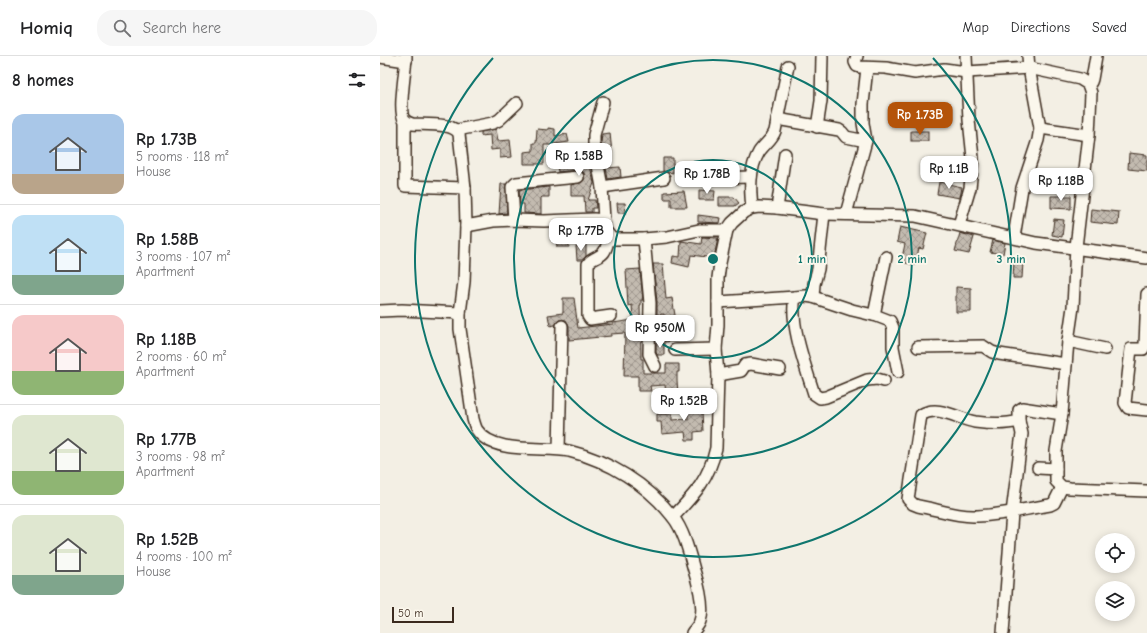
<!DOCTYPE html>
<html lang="en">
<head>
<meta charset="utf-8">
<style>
	:root { --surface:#fff; --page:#f6f6f6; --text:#202124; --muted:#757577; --line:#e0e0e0; --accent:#b45309 }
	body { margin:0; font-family:"Comic Neue",sans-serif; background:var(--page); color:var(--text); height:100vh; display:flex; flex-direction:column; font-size:15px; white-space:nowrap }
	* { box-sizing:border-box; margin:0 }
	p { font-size:13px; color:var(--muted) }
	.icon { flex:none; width:22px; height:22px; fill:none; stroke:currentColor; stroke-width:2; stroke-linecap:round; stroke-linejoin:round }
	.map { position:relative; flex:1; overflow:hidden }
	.side { display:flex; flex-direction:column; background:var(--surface); width:380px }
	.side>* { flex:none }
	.tools { position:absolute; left:715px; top:477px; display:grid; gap:8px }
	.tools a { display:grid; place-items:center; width:40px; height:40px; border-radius:50%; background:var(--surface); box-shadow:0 2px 10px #0003; font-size:20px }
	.scale { position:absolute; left:12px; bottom:10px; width:62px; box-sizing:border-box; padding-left:4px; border:2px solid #3b2a1e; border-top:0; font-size:11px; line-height:14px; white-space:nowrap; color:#3b2a1e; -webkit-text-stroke:3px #fbf7ec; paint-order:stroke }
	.price { position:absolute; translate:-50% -34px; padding:0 9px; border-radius:8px; background:#fff; color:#222; font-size:13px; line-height:26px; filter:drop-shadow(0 1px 2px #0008) }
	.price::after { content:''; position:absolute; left:50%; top:24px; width:12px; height:9px; margin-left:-6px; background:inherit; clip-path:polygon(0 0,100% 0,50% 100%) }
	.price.selected { background:var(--accent); color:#fff }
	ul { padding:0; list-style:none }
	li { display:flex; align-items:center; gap:12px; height:100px; padding:0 12px }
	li+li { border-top:1px solid var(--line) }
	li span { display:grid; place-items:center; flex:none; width:112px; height:80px; border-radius:12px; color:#555 }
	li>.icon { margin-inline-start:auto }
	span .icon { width:48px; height:48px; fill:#fffc; stroke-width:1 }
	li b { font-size:17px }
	h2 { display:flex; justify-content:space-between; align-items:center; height:48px; padding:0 12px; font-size:17px }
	header { display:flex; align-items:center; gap:24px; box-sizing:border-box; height:56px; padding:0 20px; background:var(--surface); border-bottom:1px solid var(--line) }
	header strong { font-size:19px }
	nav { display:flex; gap:22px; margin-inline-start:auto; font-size:14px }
	.search { width:280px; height:36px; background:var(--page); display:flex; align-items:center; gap:10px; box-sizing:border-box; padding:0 14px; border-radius:16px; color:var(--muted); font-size:15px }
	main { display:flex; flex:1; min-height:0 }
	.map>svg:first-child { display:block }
	.building { fill:url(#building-cross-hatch); stroke:#3b2a1e }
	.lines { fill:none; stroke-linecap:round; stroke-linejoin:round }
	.minor-casing { stroke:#3b2a1e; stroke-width:14 }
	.minor { stroke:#fbf7ec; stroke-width:11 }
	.ring { fill:none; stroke:#0f766e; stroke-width:2 }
	.centre { fill:#0f766e; stroke:#fbf7ec; stroke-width:2 }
	.ring-label { font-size:12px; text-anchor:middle; font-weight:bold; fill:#0f766e; stroke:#fbf7ec; stroke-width:4; stroke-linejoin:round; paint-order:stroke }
</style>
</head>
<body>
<header>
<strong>Homiq</strong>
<div class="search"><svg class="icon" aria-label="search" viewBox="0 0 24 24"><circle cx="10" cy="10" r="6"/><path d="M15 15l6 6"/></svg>Search here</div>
<nav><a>Map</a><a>Directions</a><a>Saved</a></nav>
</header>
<main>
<section class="side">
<h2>8 homes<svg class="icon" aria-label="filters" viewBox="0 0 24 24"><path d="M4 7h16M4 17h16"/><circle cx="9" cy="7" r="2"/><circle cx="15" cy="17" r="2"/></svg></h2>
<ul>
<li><span style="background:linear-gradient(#a9c7e8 75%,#b9a48a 0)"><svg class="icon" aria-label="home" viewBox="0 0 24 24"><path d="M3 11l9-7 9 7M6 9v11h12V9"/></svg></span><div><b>Rp 1.73B</b><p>5 rooms · 118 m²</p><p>House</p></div></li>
<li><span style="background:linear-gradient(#bfe0f5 75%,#7fa58c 0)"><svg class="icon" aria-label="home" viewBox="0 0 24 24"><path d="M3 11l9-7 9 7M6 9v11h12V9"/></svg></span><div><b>Rp 1.58B</b><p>3 rooms · 107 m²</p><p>Apartment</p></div></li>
<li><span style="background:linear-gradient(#f6c9c9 70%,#8fb573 0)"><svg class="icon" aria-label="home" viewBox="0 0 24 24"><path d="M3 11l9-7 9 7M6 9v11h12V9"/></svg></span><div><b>Rp 1.18B</b><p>2 rooms · 60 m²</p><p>Apartment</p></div></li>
<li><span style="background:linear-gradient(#dfe7d0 70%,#8fb573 0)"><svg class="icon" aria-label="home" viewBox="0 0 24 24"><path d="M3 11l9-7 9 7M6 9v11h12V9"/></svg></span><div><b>Rp 1.77B</b><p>3 rooms · 98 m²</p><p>Apartment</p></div></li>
<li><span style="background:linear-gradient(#dfe7d0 75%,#7fa58c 0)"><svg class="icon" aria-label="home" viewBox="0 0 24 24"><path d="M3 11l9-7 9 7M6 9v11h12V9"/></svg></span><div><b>Rp 1.52B</b><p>4 rooms · 100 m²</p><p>House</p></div></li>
</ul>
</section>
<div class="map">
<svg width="767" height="577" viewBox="0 0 767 577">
	<defs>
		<pattern id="building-cross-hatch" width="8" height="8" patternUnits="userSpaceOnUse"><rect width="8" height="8" fill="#c3bbb0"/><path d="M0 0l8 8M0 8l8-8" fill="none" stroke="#a0988f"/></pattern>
	</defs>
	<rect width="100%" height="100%" fill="#f3efe4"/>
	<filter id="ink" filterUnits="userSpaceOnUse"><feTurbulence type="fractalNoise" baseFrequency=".025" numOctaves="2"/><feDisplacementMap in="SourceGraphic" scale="8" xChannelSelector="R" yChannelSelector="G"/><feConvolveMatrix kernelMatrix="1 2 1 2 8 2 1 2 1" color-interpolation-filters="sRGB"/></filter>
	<g filter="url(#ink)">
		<g class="building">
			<path d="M168,72L175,73V80L187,78L189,86L174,88V89H164V108H144V96L153,95V87H156L157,73L168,74Z"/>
			<path d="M116,73L118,85L130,84L132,101L120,102V93L111,94L110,79L101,80V76Z"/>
			<rect x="531" y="75" width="17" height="10"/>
			<path d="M230,77L232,97L223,98L221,87L222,78Z"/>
			<path d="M207,97L214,127L208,144H215L216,152H212V156H205L204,140H191V129L202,126L204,124V117L198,114L178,116L176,102Z"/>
			<path d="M749,97L767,99V115L748,113Z"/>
			<path d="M283,102H293V117L283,115Z"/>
			<path d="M320,109L321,122L312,123L311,110Z"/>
			<path d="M240,111L241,121L228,123L226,112Z"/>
			<path d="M559,126L582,131L580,142L557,138Z"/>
			<path d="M121,128H126L127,157L119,158Z"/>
			<path d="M169,131V141H162L161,142V158L144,157V148H140L139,134Z"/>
			<path d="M319,134L335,135L334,144H319Z"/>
			<path d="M304,135L307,151H291V143H284V136Z"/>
			<path d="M671,140H691V153L671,152Z"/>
			<path d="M339,141H354L359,147L355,150H339Z"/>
			<path d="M237,147H245L246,157H238Z"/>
			<path d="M711,153L739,156L738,169L710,166Z"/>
			<path d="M318,159L341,162L340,167L318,166Z"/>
			<path d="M674,163L684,164L682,181L672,179Z"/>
			<path d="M188,171L189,191H177L176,184H171V172Z"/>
			<path d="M520,171L547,177L543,193L539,192L535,209L521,206L525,188L517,186Z"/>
			<path d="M580,177L594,181L589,198L575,195Z"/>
			<path d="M322,181L338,182L334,202L311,199L309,211L292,207L293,200L300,201L301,185L321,188Z"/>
			<path d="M613,184L625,187L623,198L610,196Z"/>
			<path d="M206,189V200L203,204H197L196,190Z"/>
			<path d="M634,205L643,206L642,222H633Z"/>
			<path d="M273,208H283L286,243L292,242L295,259L297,285L284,286V258L277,259V246Z"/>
			<path d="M260,213L263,244H261V249H260L261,303H263V317H286V308H299V316H297V324L298,339H286L285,329L270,330L271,335H258V320H244L245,277L231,278V280L189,284V270L186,264H179L175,269L170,270L168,259L183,257V242H194L198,272L233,268V267L253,264L252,249L248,250L246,214Z"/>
			<path d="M576,231L591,232V256H576Z"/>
			<path d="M284,287V299H277L276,296V288Z"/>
			<path d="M308,347H325V355H322L323,375L314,376V384H306L305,376L282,378L281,366H277V358H292V364L308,363Z"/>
		</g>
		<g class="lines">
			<defs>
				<g id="minor">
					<path d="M26,0C26,12 18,55 24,63C26,66 29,67 32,68C44,69 74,66 79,78L85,132L86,170L84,226L80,257V273L93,363C94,366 95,371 97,374C113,399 165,390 189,395C229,405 267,428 293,461C304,475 309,496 314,514C318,527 325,552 320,565C319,569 315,573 312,577"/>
					<path d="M477,0L475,6L477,10L480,11L506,12L535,17L564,13L587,16L649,12L700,23L708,28L711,37L709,79L696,191L693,251L688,285L682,358L676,395V425L682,431L690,432L767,435"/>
					<path d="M0,1L26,5"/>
					<path d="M708,28L711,26L712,23L716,0"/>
					<path d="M223,46L214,79V88L222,131L224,164"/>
					<path d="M397,63L459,74L462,76L466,81L486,85"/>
					<path d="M25,65V130L85,132"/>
					<path d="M437,71L441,45L442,0"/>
					<path d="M660,72L709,79"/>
					<path d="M77,74L113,67L119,64L137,47"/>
					<path d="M331,122L371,121"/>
					<path d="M222,131L284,122"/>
					<path d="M372,152C370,133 369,113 379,96C384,88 392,84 395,75L408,10"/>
					<path d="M397,152L405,98"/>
					<path d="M444,158L438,213L434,228L433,241L425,240L415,241C409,267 426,312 434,338L440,342L446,341L487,324L497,323L504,325"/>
					<path d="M466,158L486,85L483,67V48L487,12"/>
					<path d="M134,164L132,131L136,127L198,121"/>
					<path d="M579,169L590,132L593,102L589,64L586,0"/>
					<path d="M86,170L113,165L134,164L164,165L214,163L224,164L225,174L232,183H264L287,181L319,174H347"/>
					<path d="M229,180C228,185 227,192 224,196C220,202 211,202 208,208V260L210,263L231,260"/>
					<path d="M634,181L642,132L658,84L660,72L649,12L648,0"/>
					<path d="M264,183L270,247L269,298L275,310"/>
					<path d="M767,238L765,289L763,293H751L745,347L748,352L767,354"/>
					<path d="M433,241L472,254L497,260L510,265L513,272V291L518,316"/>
					<path d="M338,246L415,241"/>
					<path d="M0,255L22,254L80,257"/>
					<path d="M494,259L506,201"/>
					<path d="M688,285L725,293"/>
					<path d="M538,291L603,290L612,296L619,298L686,308"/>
					<path d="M295,294L336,293"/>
					<path d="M338,319L361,315L365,309L371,308L400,313"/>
					<path d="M682,358L642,352L639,354V365C624,369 610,368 595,366C578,363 558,348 541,359L528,443L533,448L538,450C556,453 575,460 593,460C619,460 644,453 670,449L674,447L682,431"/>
					<path d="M179,393L182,270"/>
					<path d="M658,412L676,413"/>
					<path d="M293,461C315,438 329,423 336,392L338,319L336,293L338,269V222L340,207L347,174L352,167L364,156L372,152L379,151L397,152L444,158L535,160L656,187L767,202"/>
					<path d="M623,577L632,457L641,385L642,378L639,365"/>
				</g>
			</defs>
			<use href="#minor" class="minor-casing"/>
			<use href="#minor" class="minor"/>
		</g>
	</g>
	<g class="ring">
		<circle cx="333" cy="203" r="99"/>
		<circle cx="333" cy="203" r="199"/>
		<path d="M553 2A298 298 0 1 1 113 2"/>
	</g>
	<circle cx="333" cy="203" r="6" class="centre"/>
	<g class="ring-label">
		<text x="432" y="207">1 min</text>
		<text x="532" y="207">2 min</text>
		<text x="631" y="207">3 min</text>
	</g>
</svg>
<div class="tools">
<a><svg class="icon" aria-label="locate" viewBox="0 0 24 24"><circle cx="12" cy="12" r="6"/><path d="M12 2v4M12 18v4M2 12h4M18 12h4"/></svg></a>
<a><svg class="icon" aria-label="layers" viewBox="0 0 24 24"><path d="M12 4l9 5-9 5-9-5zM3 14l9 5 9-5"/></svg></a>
</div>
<div class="scale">50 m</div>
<b class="price selected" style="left:540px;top:80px">Rp 1.73B</b>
<b class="price" style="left:199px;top:121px">Rp 1.58B</b>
<b class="price" style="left:569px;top:134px">Rp 1.1B</b>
<b class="price" style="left:327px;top:139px">Rp 1.78B</b>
<b class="price" style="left:681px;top:146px">Rp 1.18B</b>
<b class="price" style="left:201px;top:196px">Rp 1.77B</b>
<b class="price" style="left:280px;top:293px">Rp 950M</b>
<b class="price" style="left:304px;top:366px">Rp 1.52B</b>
</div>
</main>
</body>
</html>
